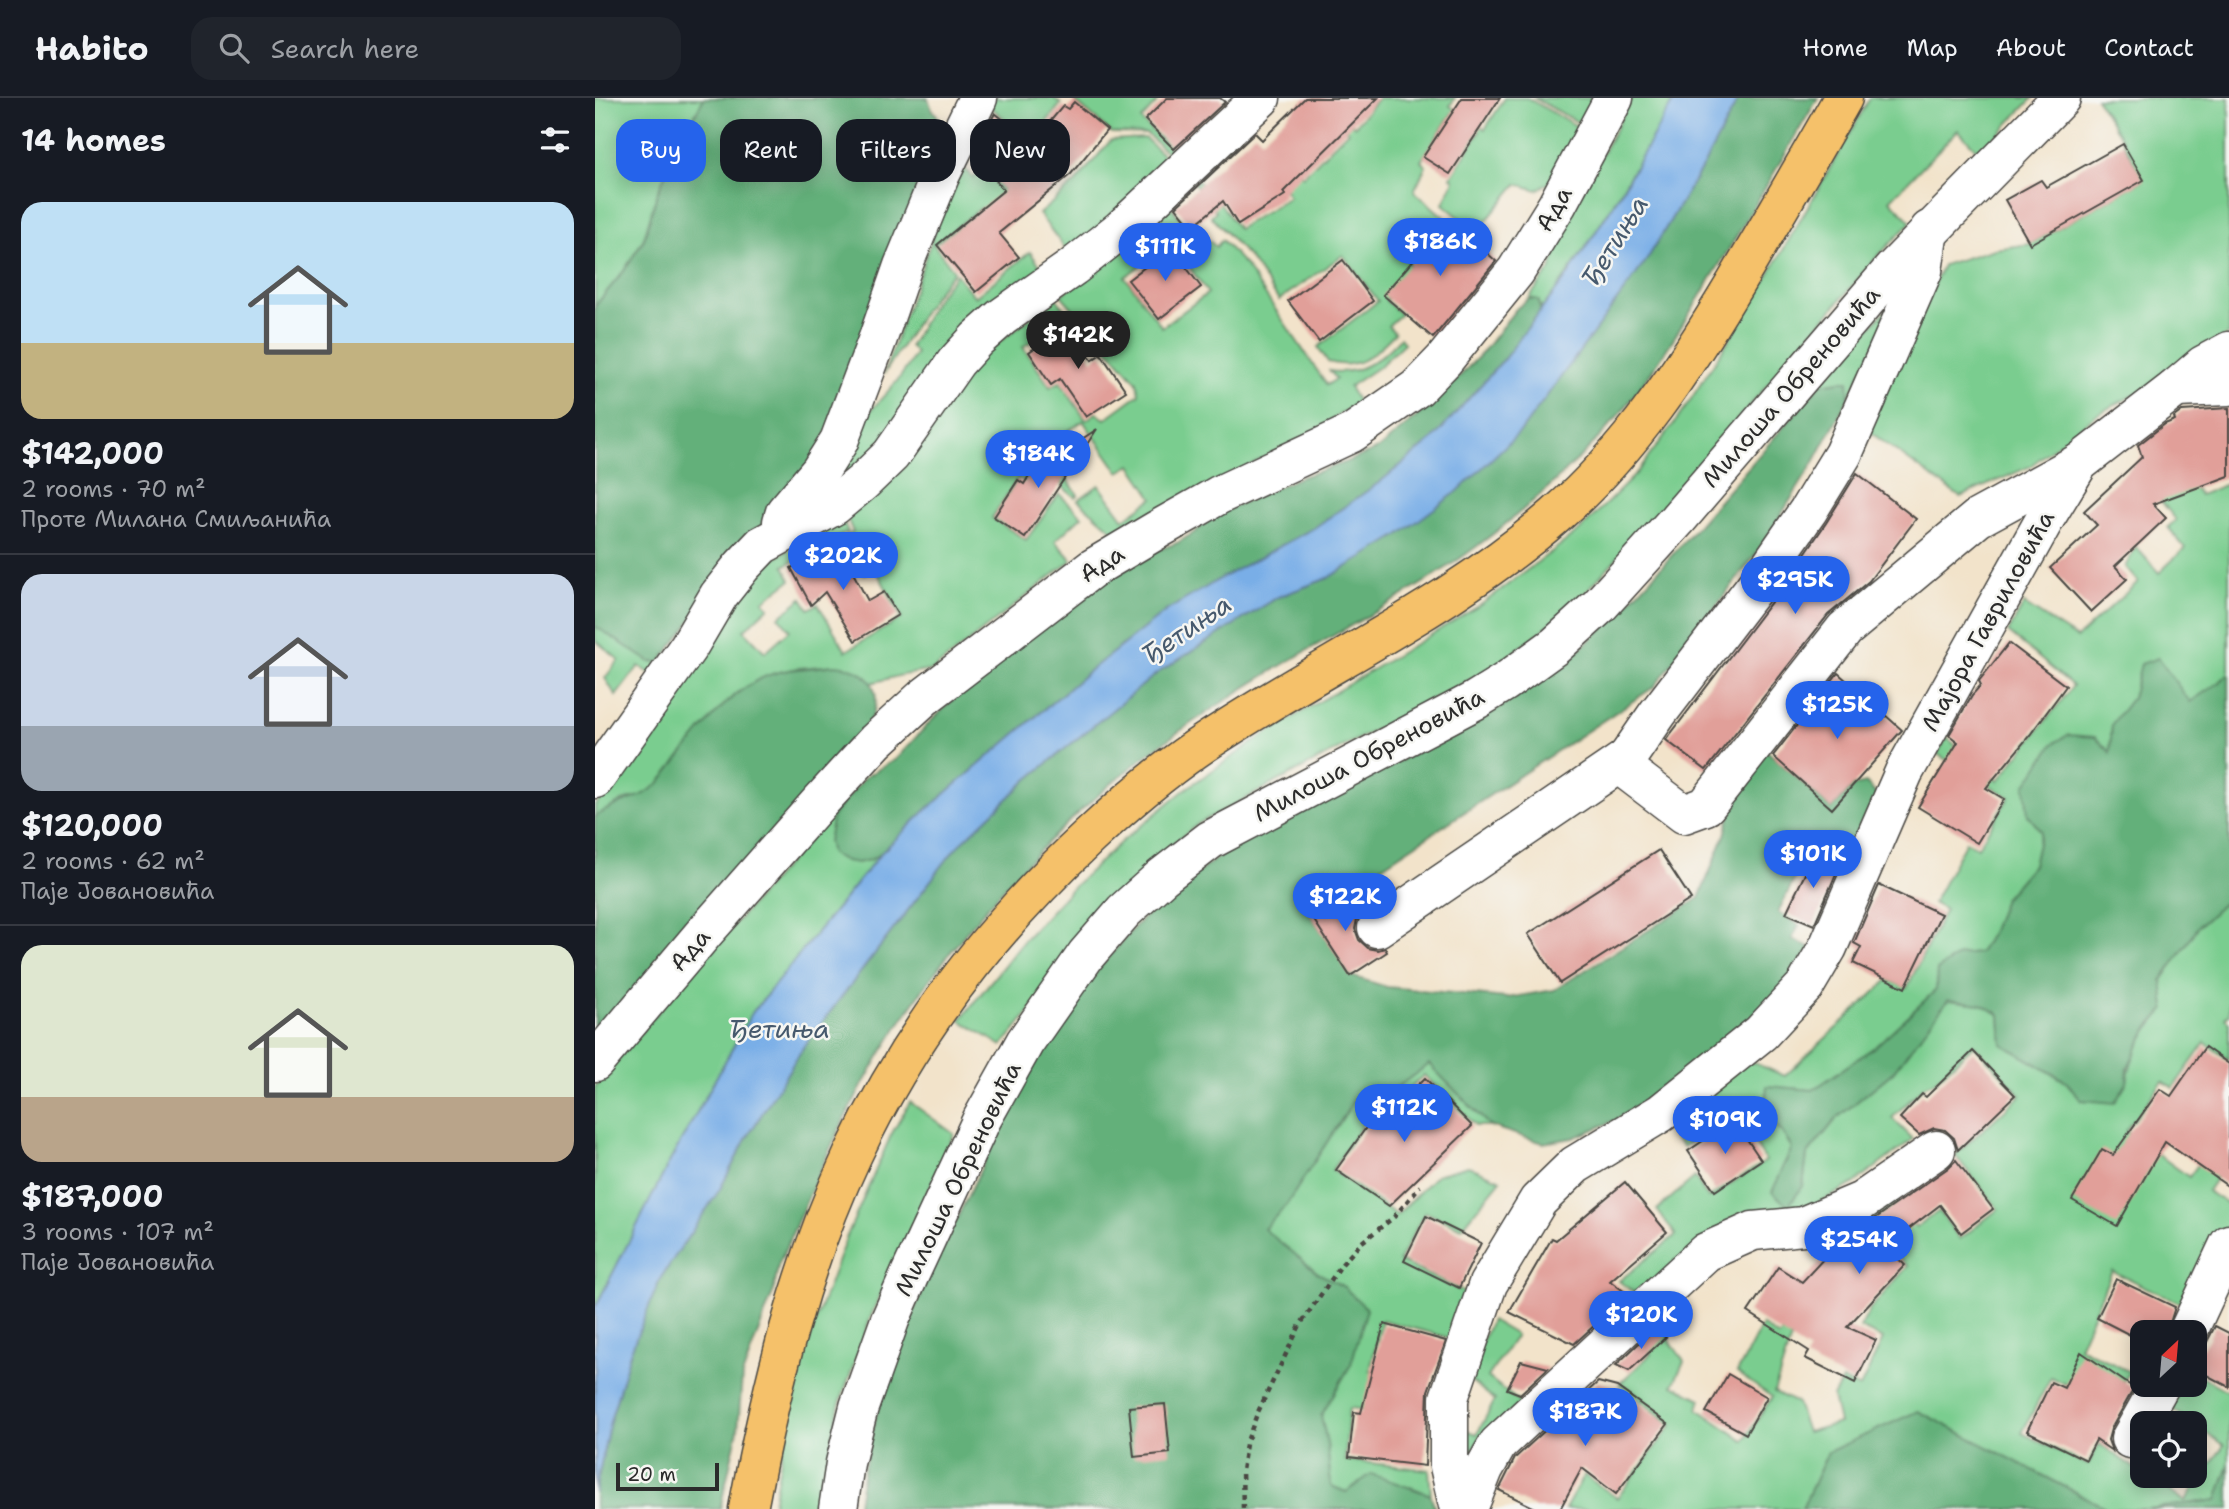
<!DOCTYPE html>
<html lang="en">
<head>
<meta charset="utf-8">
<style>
	:root { --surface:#171b24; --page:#20242c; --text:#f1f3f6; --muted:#9ea1a6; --line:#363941; --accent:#2563eb }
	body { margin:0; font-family:"Shantell Sans",sans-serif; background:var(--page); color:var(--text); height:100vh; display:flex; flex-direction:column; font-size:26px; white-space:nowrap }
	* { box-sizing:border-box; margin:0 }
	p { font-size:23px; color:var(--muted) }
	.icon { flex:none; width:38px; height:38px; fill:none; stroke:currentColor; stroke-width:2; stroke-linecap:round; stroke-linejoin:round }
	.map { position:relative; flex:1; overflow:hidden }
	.side { display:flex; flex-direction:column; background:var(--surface); width:595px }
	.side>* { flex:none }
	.banner { position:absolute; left:21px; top:21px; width:665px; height:63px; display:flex; gap:14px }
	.needle { width:46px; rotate:26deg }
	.tools { position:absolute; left:1535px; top:1222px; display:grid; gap:14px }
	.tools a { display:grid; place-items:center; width:77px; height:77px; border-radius:14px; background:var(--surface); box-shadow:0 4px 18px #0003; font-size:35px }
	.scale { position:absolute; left:21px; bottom:18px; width:103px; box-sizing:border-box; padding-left:7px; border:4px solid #2b2b2b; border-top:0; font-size:19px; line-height:24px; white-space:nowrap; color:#2b2b2b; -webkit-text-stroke:5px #f6f6f2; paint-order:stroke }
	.price { position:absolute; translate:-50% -60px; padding:0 16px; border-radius:24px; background:var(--accent); color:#fff; font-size:23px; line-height:46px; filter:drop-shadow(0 2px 4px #0008) }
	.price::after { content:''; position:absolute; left:50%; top:42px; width:21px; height:16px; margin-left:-10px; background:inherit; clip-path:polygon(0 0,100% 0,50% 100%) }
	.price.active { background:#222; color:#fff }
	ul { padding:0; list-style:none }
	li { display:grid; align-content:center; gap:14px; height:371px; padding:0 21px }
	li+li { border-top:2px solid var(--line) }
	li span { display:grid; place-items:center; height:217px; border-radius:21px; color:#555 }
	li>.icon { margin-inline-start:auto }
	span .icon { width:126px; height:126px; fill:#fffc; stroke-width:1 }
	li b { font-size:30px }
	h2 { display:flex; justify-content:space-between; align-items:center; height:84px; padding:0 21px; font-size:30px }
	.pill { padding:0 24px; border-radius:21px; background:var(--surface); box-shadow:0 4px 18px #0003; font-size:24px; line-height:63px }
	.pill.active { background:var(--accent); color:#fff }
	header { display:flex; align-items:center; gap:42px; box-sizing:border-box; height:98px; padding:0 35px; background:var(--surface); border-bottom:2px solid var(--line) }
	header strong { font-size:33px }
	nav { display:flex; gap:38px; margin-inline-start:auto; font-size:24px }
	.search { width:490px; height:63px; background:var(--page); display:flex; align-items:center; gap:18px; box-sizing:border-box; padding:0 24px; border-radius:21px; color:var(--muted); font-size:26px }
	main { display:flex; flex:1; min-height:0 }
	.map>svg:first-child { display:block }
	.green { fill:#7acd8f; stroke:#527c5d; stroke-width:2 }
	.forest { fill:#63b07a; stroke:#476e52; stroke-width:2 }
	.water { fill:#79aee7; stroke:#526c89; stroke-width:2 }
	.building { fill:#e19f99 }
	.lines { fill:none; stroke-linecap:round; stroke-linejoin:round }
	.minor-casing { stroke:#494743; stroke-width:41 }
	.major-casing { stroke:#494743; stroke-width:41 }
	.path { stroke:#494743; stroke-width:4.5; stroke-dasharray:5 5; stroke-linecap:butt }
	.minor { stroke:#fff; stroke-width:38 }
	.major { stroke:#f5c16b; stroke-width:38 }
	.labels { text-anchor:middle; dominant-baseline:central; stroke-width:5; stroke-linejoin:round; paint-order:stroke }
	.street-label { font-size:24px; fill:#2b2b2b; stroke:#f6f6f2 }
	.water-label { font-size:26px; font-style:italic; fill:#46596d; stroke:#f6f6f2 }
</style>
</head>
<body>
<header>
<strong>Habito</strong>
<div class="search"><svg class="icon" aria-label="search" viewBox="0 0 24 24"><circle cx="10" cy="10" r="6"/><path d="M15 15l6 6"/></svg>Search here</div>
<nav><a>Home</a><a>Map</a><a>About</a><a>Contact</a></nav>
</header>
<main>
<section class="side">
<h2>14 homes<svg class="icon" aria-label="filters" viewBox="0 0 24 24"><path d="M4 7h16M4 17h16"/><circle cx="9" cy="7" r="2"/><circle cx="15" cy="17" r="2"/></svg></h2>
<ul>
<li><span style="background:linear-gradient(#bfe0f5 65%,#c2b280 0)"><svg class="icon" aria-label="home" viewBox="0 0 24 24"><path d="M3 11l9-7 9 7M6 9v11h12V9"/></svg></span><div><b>$142,000</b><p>2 rooms · 70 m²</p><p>Проте Милана Смиљанића</p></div></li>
<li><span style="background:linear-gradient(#c9d6e8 70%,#9aa5b1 0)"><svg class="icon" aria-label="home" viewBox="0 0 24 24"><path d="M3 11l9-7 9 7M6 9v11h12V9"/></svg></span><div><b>$120,000</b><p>2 rooms · 62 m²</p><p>Паје Јовановића</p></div></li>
<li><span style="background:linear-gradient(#dfe7d0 70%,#b9a48a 0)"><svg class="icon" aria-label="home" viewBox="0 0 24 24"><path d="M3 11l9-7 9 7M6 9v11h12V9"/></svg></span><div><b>$187,000</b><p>3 rooms · 107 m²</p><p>Паје Јовановића</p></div></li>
</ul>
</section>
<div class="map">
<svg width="1634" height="1411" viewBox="0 0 1634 1411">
	<rect width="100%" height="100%" fill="#f6f6f2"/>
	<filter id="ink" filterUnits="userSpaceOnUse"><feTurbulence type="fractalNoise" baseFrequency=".0143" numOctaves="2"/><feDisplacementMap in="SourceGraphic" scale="14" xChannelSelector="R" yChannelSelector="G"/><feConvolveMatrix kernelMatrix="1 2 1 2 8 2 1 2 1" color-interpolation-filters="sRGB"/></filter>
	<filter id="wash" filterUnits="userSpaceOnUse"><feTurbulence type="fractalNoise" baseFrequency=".00686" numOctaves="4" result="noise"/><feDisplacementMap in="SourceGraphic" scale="28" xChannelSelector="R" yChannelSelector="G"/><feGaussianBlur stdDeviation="1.57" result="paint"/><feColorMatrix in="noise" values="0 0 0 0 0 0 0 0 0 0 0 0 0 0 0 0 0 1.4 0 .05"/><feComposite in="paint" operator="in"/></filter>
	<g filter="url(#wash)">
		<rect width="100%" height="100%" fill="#f2e3ca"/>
		<g class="green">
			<path d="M0,0H109L80,53L62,96L49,140L29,173L0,208Z"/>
			<path d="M395,0H459L466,6L436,43L471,72L432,43L393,74L419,107L398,124L386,110L339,147L359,173L338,199L289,276L364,65L378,80L396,66L423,32L392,6Z"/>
			<path d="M482,0H566L546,22L583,57L581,63L552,36L517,35L480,3Z"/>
			<path d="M720,0H726L760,28L783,0H860L855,8L890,31L910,0H932L985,30L957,83L942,92L922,86L882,134L848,106L859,82L856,79L885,33L857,15L826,63L831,68L819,93L849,119L813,165L818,170L791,203L806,216L793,228L800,235C779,256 765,273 733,264L723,249L783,203L748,157L684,202L655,161L616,118L621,113L599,85L603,82L620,105L624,103L643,131L694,99L678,71L690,62L708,78L753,33Z"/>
			<path d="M939,0H1000L986,26Z"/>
			<path d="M1037,0H1080C1038,73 997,146 945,213L946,208L937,200L933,201L955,172L959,162L963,138Z"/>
			<path d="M1275,0H1438L1385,55L1363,32L1295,102L1316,124L1281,160L1067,410L992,493L948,532L899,569L604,725L556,764L407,948L365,922L430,841L476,791L526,744L592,690L672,635L887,506L984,433L1040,377L1089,312L1163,196Z"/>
			<path d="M1501,0H1634V236L1564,284L1502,316L1434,369L1365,399L1272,332L1348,167L1399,151L1435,146L1548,82L1526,39Z"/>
			<path d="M550,40L578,66L474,156L444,116L481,84L516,42Z"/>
			<path d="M575,108L594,131L530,179L567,229L613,195L579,148L602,131L621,149L627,142L650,167L732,287L741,281L735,273C764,278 786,261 805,240L809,245L785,268L754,289L763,304L722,332L523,437L483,402L504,387L529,421L558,400L536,367L524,374L488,323L447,351L456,357L483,397L480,399L467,389L468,387L440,367L429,383L423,380L397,420L431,442L464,396L487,418L460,443L477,462L338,572L307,577L276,585L272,579L239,567L203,570L180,575L143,594L128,608L71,678L59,690L45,698L27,703L0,719V707L30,676L39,663L51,637L133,511L168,467L247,421L253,434L189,468L196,482L168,503L174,509L149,532L170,554L195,532L184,519L207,500L214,511L223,506L251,553L307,520L280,470L269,476L249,440L258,434L251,418L384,260L461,200L475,218L428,249L455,289L465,284L491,322L501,315L510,321L544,296L542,284L466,197Z"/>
			<path d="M435,154L449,173L290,344L252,380L233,379C244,361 253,339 267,323C287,298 305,284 321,255L315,248L341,201L361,176L380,199Z"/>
			<path d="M1304,197L1254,299L1245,283L1225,286Z"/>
			<path d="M1594,381L1605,397L1634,385V575L1625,584L1595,604L1563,561L1547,566L1537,600L1517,626L1515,655L1433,717L1446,733L1438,767L1409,801L1397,833L1384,855L1364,857L1342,872L1341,892L1281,948L1218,992L1172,988L1170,1019L1187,1034L1197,1050L1187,1070L1208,1088L1212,1057L1242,1020L1298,974L1353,902L1386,906L1405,917L1407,946L1471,984L1486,1002L1532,985C1535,956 1551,932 1570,911L1567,882L1604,828L1628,806L1634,808V916L1630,920L1634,924V962L1610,945L1578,990L1568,983L1531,1033L1594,1079L1626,1035L1634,1060L1612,1093L1634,1107V1127L1597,1204H1582L1517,1173L1484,1249L1535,1274L1512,1307L1456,1279L1427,1335L1493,1367L1504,1346L1547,1375V1377H1551L1590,1403L1629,1347L1566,1303L1575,1286H1600V1275L1634,1294V1367L1622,1402L1552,1411H1513L1323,1313L1233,1354L1207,1411H970L989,1377L1022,1400L1077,1327L1024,1286L1056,1256L1041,1238L1072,1209L1075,1243L1089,1263L1078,1287L1106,1301L1103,1311L1149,1343L1177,1299L1142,1275L1167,1227L1184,1239L1208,1203L1179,1294L1202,1305L1212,1334L1244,1325L1238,1299L1247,1282L1265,1290L1288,1241L1265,1230L1275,1211L1313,1168L1260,1119L1299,1098L1321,1129L1344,1113L1365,1141L1403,1111L1360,1057L1426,997L1379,947L1339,984L1330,987L1297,1020L1318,1041L1260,1085L1047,1201L1024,1183L1081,1137L1062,1112L1100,1079L1113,1100L1171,1063L1140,1014L1088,1049L1068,1028L1152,962L1190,978L1293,882L1312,890L1350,812L1338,805L1371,743L1383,749L1414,699L1342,656L1352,640L1403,683L1478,588L1413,534L1429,506L1482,540L1543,484L1530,469L1541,449L1564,475L1590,450L1573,429L1581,422L1559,394Z"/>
			<path d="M0,528L65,564L56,576L44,568L21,598L10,580L24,562L0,542Z"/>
			<path d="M245,705L275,762L286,755L157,915L74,1065L0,1210V989L31,951Z"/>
			<path d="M834,966L895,1028H881L829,977L789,1016L831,1057L774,1017L737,1072L802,1117L841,1077L873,1068L906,1082L867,1130L830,1114L804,1163L875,1197L859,1241L787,1222L775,1272L812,1283L808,1316L754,1310L750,1362L834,1372L836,1397L816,1389L751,1394L736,1388L732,1345L726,1318L756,1266L749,1189L723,1175L668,1131L692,1106L764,995L791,997Z"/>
			<path d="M315,1004L359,1036L278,1213L244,1308L222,1411H177L191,1332L210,1252L251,1140L296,1037Z"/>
			<path d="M896,1222L921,1237L893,1279L928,1307C903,1323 880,1338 870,1367L859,1328L882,1336L900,1302L872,1280Z"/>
		</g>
		<g class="forest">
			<path d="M109,0H333L336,9L349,28L236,336L65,564H55L0,528V208L29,173L49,141L62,96L80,53Z"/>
			<path d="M1144,0H1223C1183,67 1145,134 1104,200C1072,252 1038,306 995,349C960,385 921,419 881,449C803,507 714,547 634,600C594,626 554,653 517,685C410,776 318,889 253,1014C227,1064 206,1117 183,1168L179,1192L147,1278L143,1332L125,1411H0V1395L14,1327L35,1255L65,1181L125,1091L150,1043L209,948L360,751L432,682L561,576L683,499L733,480L926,333L1051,163L1108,68Z"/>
			<path d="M933,201H941L944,203L945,213L909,261L838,341L785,384L719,430L630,478L571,513L493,574L330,713L286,755L275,762L263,765L250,763L236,756L233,743L238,717L270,679L301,661L335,624L385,575L503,486L560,453L582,445L600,434L622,416L703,380L746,366L783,351L833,309L861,282L887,255L921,211Z"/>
			<path d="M1245,283H1253L1254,299L1218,366L1162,455L1059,589L715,816L756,878L792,889L912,900L959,892L1104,800L1130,737L1142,691L1171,652L1237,711L1258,688L1271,685L1282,697L1251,763L1216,748L1183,814L1204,827L1197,841L1216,850L1206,870L1154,922L1098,971L1019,1023L978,1040L948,1045L895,1028L834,966L791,997L763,996L692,1106L669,1131L723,1175L749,1189L772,1211L756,1266L726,1318L732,1345L736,1388L751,1394L776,1376L836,1397L840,1411H262L269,1370L282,1315L312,1229L331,1184L417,1007L445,956L505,869L542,826L580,792L627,756L895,615C981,567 1047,493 1110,419C1149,375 1187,331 1225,286Z"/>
			<path d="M1563,560L1595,604L1625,584L1634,575V808L1628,806L1604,828L1567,882L1570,911L1552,931L1533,969L1532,985L1520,1005L1486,1002L1471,983L1407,946L1405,916L1386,906L1353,902L1298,974L1242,1020L1212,1057L1208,1088L1193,1108L1177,1094L1197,1050L1187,1034L1170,1019L1172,988L1218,992L1281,948L1341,892L1342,872L1364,857L1384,855L1397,833L1409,801L1438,767L1446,733L1433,717L1430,688L1459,645L1473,637L1500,639L1515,654L1517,626L1537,600L1546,566Z"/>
			<path d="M239,567C271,569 290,590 276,621L0,940V719C18,704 44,703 62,687C70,680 75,671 82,663C109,629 137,588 180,575C200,569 219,571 239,567Z"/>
			<path d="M1323,1313L1513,1411H1207L1233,1354Z"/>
			<path d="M1634,1367V1411H1552L1622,1402Z"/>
		</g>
		<path class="water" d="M1080,0H1144L1108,68L1051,163L926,333L863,393L804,437L733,480L683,499L561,576L432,682L360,751L209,948L150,1043L125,1091L65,1181L35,1255L14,1327L0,1395V1210L74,1065L157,915L286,755L330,713L493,574L571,513L630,478L719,430L785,384L838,341L909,261L973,177L1022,101Z"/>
		<g id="blocks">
			<g class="building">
				<path d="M572,0H625L630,4L579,51L550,22Z"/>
				<path d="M710,0H783L688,94L690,97L643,127L628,103L597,129L581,109L660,35L667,42Z"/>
				<path d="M867,0H905L855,76L828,59Z"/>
				<path d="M479,4L512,32L476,76L404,135L424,159L381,194L342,147L409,92L399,80L409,73L382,51L400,15L437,45L468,8L473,11Z"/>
				<path d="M1528,46L1549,82L1435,146L1410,102L1446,82L1451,89Z"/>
				<path d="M854,121L901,163L838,240L788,197Z"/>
				<path d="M576,149L606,189L564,221L533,182Z"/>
				<path d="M748,162L778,203L724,244L693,203Z"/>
				<path d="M473,227L497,262L506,256L531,293L491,319L465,281L456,287L434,254Z"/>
				<path d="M1634,310V378L1558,406L1571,420L1520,468L1532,481L1496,514L1455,470L1502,427L1489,413L1547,359L1543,347L1570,326L1580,322L1579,319L1587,313Z"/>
				<path d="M502,331L430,440L399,419L423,382L429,386L436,375Z"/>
				<path d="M1262,375L1321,421L1274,483L1233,517L1111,672L1071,642L1183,495L1231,425Z"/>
				<path d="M242,445L273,503L289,494L303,517L260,543L230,494L216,507L196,470Z"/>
				<path d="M1414,545L1471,588L1435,637L1391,690L1409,701L1382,745L1323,709L1363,644L1354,637L1377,597L1386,587L1384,583Z"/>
				<path d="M1243,575L1307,632L1237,711L1178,658Z"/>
				<path d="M1064,752L1096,801L965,885L933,836Z"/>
				<path d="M1219,757L1244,769L1219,827L1191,815Z"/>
				<path d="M1284,787L1346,816L1310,890L1258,865L1266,849L1259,845Z"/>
				<path d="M751,792L767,815L762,821L760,831L764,842L773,850L783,852L790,850L792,854L755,878L715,816Z"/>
				<path d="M1610,949L1634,966V1089L1570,1044L1522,1128L1477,1102L1507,1051L1518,1057L1565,991L1576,998Z"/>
				<path d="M1378,953L1420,997L1363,1052L1359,1040L1350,1032L1339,1030L1324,1037L1305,1020L1327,996L1331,999Z"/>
				<path d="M830,980L877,1028L794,1108L741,1072L775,1024L781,1028Z"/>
				<path d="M1139,1022L1166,1062L1120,1093L1093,1053Z"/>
				<path d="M1361,1062L1398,1111L1366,1135L1345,1107L1290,1149L1310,1167L1252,1229L1281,1242L1260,1285L1210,1260L1214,1253L1153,1214L1183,1169L1207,1184L1255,1132L1266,1127L1268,1129L1353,1070Z"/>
				<path d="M1030,1084L1072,1134L1015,1183L1030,1194L1025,1204L979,1246L914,1214L957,1140L961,1142Z"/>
				<path d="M831,1118L886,1145L864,1190L809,1163Z"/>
				<path d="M1521,1181L1580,1209L1572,1234H1547V1243L1502,1220Z"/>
				<path d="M789,1226L851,1243L833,1293L830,1368L754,1359L759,1314L766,1315Z"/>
				<path d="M1620,1228L1634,1235V1289L1600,1271V1254L1606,1251L1612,1244Z"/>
				<path d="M1058,1232L1071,1239L1034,1273L1021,1267Z"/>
				<path d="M1486,1254L1539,1290L1516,1331L1513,1342L1517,1353L1501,1342L1491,1362L1432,1333L1456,1284L1469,1290Z"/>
				<path d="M926,1263L953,1270L925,1296L912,1291Z"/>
				<path d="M1133,1276L1172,1299L1151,1336L1111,1314Z"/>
				<path d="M1003,1284L1022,1289L1073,1326L1021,1396L987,1370L965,1411H942L904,1392L920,1360Z"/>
				<path d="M570,1306L575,1355L539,1359L534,1309Z"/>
			</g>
		</g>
	</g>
	<g filter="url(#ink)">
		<use href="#blocks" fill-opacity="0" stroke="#494743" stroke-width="2"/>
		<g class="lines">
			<defs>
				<g id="minor">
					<path d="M1334,132L1328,173L1248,356L1213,413L1165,482L1063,615L1032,660L1035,675L1089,716L1111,708L1250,531L1383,420L1484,365"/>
					<path d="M1581,290L1634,288"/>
					<path d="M189,434L187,424L190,414L225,373L244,343L283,240L308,168L345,78L383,0"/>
					<path d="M0,681L94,548L124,497L147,468L167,447L239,408L268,384L296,357L361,264L382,241L407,219L478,169L526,131L666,0"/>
					<path d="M782,830L1032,660"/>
					<path d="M0,964L109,835L223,706L281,643L328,600L498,470L562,432L624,397L757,335L822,290L849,262L921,173L962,107L1019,0"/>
					<path d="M1593,1234L1634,1146"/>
					<path d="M1535,1341L1566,1286"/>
					<path d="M243,1411L250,1365L264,1309L295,1222L315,1176L387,1021L430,944L491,857L529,813L567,779L615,742L881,602L910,584L960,548L1004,508L1082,422L1299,170L1466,0"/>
					<path d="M864,1411L854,1368V1300L893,1186L943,1103L980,1067L1066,1015L1166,935L1210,888L1233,849L1309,674L1450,421L1484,365L1581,290L1608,267L1634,253"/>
					<path d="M873,1411L889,1371L903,1346L1111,1154L1158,1133L1208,1128L1267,1103L1341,1052"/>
				</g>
				<path id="major" d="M153,1411C176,1290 205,1168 258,1056C315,935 397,829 495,738C528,707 564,676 602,650C720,570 852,512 960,418C1036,352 1090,269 1141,184C1177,123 1213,62 1248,0"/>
			</defs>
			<use href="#minor" class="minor-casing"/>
			<use href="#major" class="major-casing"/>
			<path class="path" d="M648,1411L647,1373L651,1346L662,1316L705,1227L747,1166L767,1144L799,1119L825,1088"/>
			<use href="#minor" class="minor"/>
			<use href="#major" class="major"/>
		</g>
	</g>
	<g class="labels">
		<g class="street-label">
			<text transform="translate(959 111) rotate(-60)">Ада</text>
			<text transform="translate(1196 289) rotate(-49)">Милоша Обреновића</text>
			<text transform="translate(507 466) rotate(-33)">Ада</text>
			<text transform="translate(1393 523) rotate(-61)">Мајора Гавриловића</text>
			<text transform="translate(774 657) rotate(-28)">Милоша Обреновића</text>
			<text transform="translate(95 852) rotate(-49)">Ада</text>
			<text transform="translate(363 1081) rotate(-64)">Милоша Обреновића</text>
		</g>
		<g class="water-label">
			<text transform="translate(1019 143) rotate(-58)">Ђетиња</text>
			<text transform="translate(591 531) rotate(-34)">Ђетиња</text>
			<text x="184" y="930">Ђетиња</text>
		</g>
	</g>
</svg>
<div class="tools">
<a><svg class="needle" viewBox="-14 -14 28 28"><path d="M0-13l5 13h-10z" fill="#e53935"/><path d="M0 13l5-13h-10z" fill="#9ea1a6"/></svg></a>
<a><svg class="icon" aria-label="locate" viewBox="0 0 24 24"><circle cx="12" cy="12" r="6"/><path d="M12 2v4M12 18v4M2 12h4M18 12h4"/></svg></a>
</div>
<div class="scale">20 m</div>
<b class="price" style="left:845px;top:180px">$186K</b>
<b class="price" style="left:570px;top:185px">$111K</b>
<b class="price active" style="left:483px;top:273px">$142K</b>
<b class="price" style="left:443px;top:392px">$184K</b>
<b class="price" style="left:248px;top:494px">$202K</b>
<b class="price" style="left:1200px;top:518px">$295K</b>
<b class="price" style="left:1242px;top:643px">$125K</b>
<b class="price" style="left:1218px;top:792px">$101K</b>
<b class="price" style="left:750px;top:835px">$122K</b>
<b class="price" style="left:809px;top:1046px">$112K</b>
<b class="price" style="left:1130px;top:1058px">$109K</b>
<b class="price" style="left:1264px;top:1178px">$254K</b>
<b class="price" style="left:1046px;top:1253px">$120K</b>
<b class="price" style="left:990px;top:1350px">$187K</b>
<div class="banner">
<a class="pill active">Buy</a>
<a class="pill">Rent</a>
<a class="pill">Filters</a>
<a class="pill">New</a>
</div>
</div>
</main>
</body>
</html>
